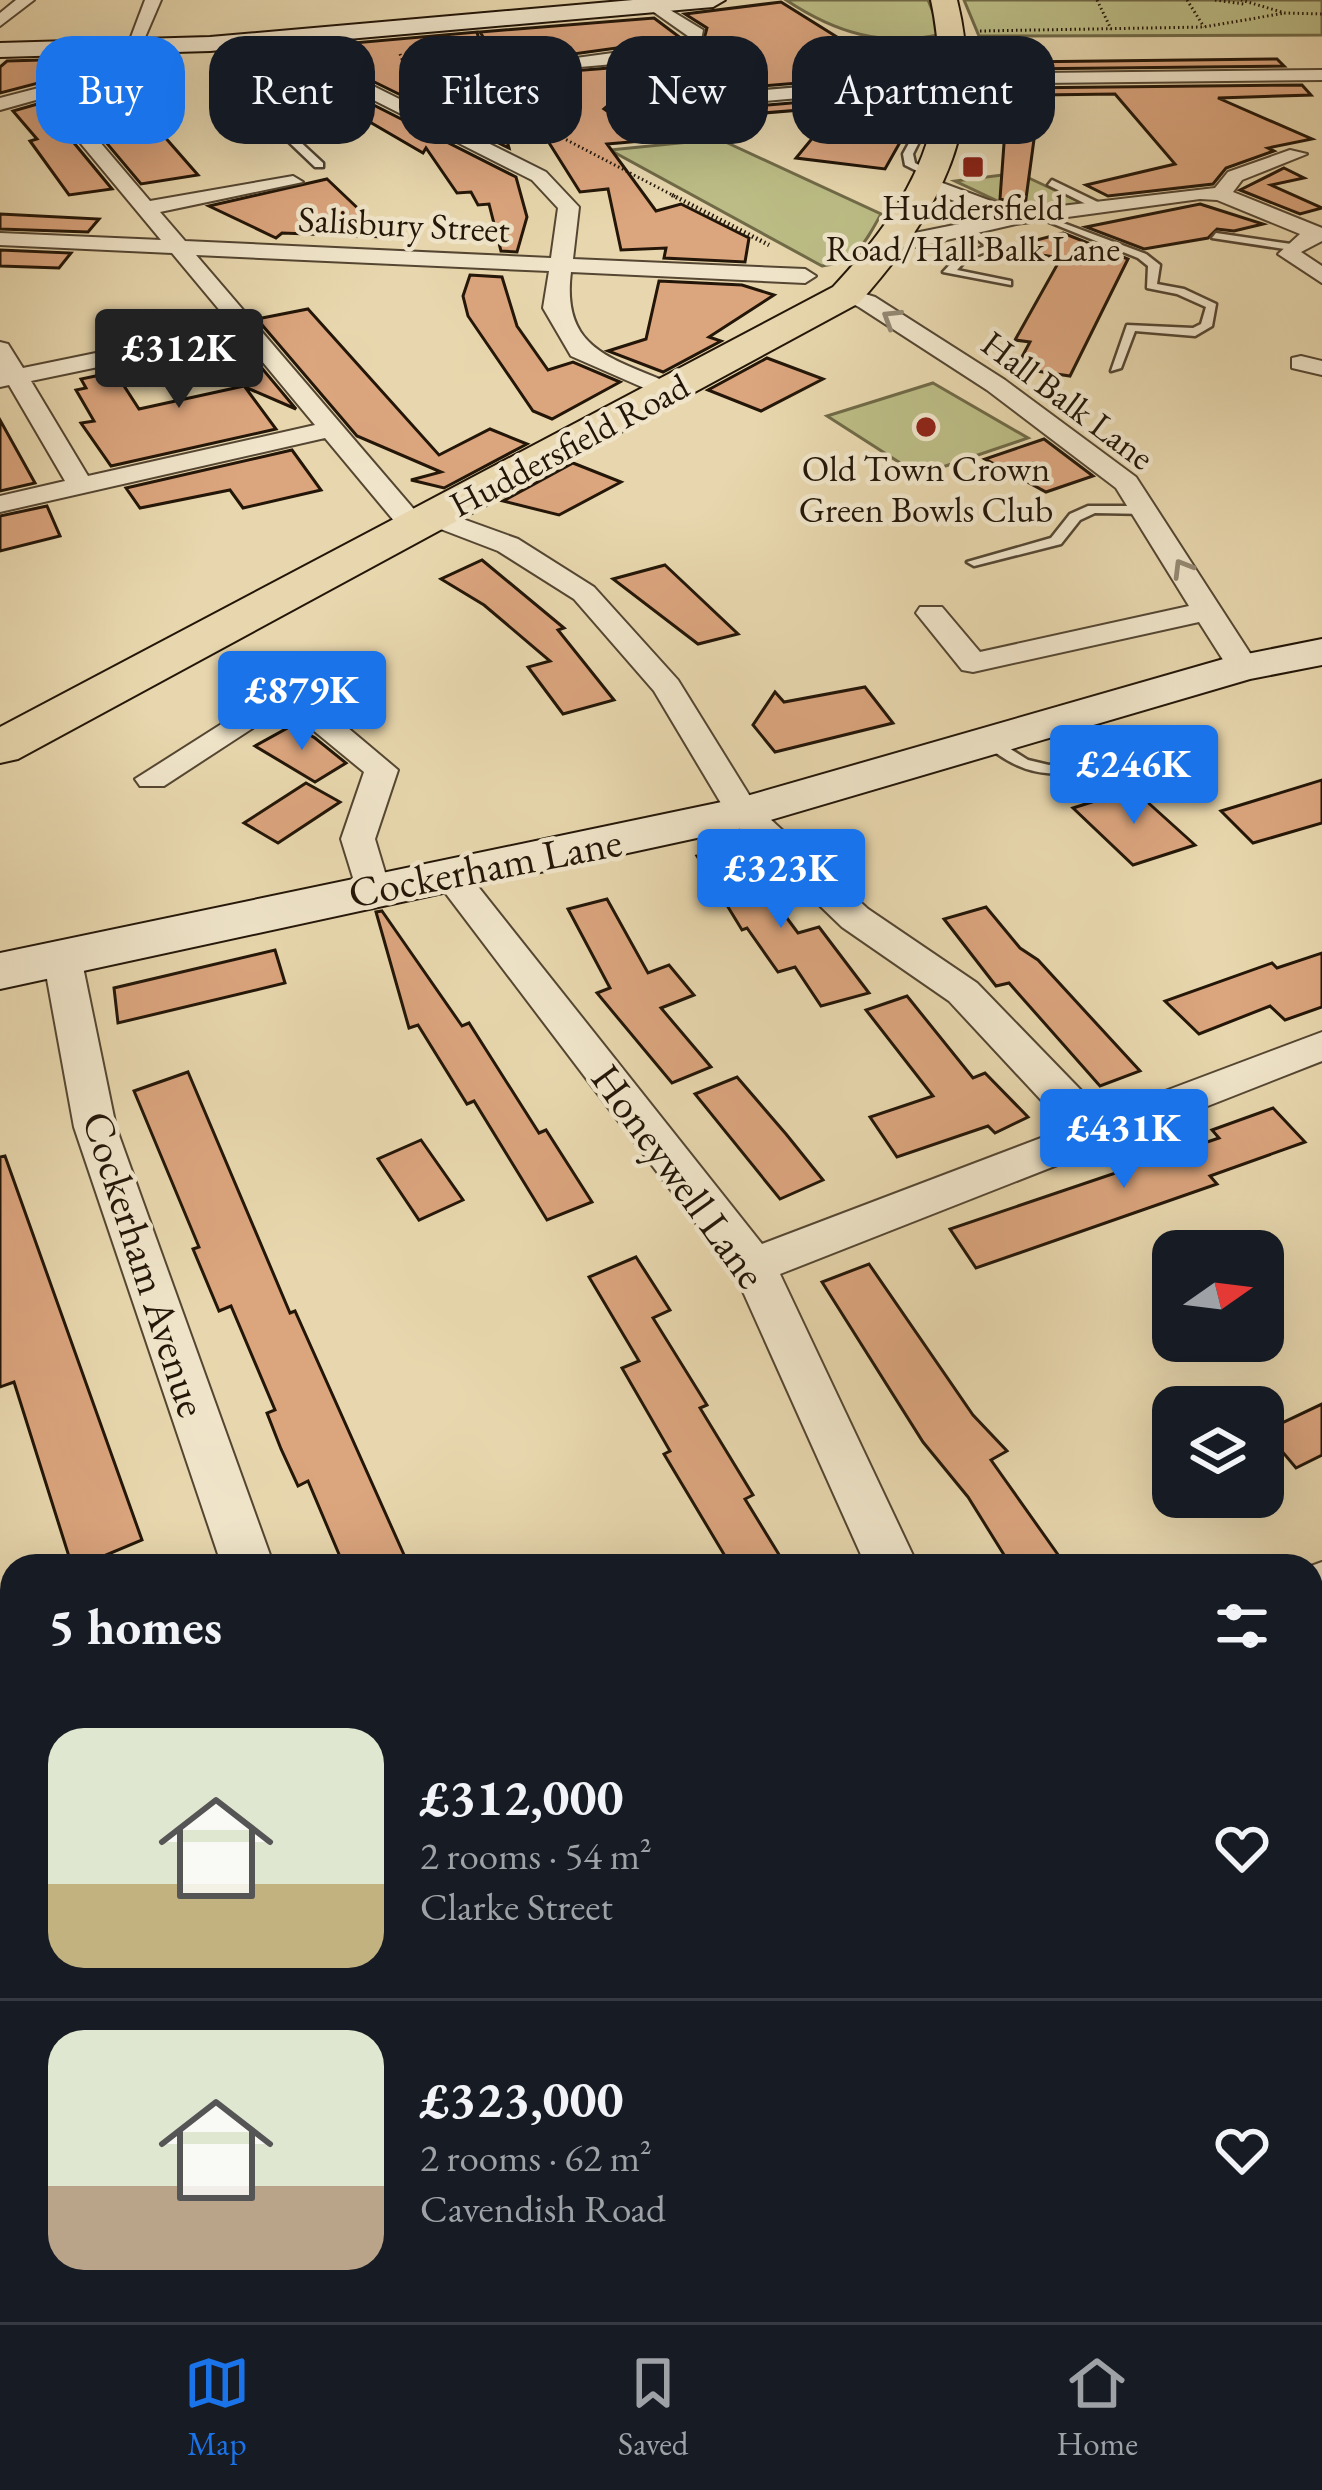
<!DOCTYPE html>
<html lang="en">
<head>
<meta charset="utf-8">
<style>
	:root { --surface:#171b24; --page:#242831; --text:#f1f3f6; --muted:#9ea1a6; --line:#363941; --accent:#1a73e8 }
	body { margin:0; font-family:"EB Garamond",serif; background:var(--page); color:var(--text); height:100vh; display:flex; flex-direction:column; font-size:45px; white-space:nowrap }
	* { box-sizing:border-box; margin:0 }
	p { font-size:39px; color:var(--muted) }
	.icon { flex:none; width:66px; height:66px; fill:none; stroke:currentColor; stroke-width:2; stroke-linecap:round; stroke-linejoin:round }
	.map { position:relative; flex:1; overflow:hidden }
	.drawer { position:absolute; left:0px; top:1554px; width:1323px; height:768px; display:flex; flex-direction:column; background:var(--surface); border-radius:36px 36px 0 0; box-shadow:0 12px 48px #0002 }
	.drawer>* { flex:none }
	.banner { position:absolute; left:36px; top:36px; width:1251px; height:108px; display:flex; gap:24px }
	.needle { width:78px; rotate:76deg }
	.tools { position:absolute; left:1152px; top:1230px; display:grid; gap:24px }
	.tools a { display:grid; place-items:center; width:132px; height:132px; border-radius:24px; background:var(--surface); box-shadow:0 12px 48px #0002; font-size:60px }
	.price { position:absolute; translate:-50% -102px; padding:0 27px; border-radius:12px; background:var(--accent); color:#fff; font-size:39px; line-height:78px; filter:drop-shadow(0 3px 6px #0008) }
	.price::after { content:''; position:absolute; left:50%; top:72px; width:36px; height:27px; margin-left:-18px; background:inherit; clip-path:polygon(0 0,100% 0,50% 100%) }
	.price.on { background:#222; color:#fff }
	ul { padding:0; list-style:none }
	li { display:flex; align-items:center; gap:36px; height:300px; padding:0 48px }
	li+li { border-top:3px solid var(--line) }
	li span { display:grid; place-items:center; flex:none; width:336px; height:240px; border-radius:36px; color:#555 }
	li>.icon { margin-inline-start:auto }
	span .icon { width:144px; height:144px; fill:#fffc; stroke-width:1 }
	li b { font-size:51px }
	h2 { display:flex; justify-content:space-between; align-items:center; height:144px; padding:0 48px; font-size:51px }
	.pill { padding:0 42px; border-radius:36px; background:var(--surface); box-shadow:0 12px 48px #0002; font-size:42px; line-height:108px }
	.pill.on { background:var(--accent); color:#fff }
	.tab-bar { display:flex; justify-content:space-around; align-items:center; height:168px; border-top:3px solid var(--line); background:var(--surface); font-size:33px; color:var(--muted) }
	.tab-bar a { display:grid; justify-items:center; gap:6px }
	.tab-bar .on { color:var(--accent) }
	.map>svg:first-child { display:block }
	.green { fill:#bcbd86; stroke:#706a47; stroke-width:3 }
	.building { fill:#dba57e; stroke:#231608; stroke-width:3 }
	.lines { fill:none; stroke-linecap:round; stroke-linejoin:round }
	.lane-casing { stroke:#544632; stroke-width:5 }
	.street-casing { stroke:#544632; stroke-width:4 }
	.secondary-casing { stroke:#231608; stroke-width:4 }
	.highway-casing { stroke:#231608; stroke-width:4 }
	.path-far2 { stroke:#231608; stroke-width:3; stroke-dasharray:1.5 3; stroke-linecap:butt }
	.path-far1 { stroke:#231608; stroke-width:4.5; stroke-dasharray:1.5 3; stroke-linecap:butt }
	.path { stroke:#231608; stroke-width:10; stroke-dasharray:4.5 9; stroke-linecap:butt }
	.lane { fill:#f0e5ca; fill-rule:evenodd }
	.street { fill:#f0e5ca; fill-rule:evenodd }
	.secondary { fill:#f0e5ca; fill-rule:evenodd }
	.highway { fill:#e8d7ae; fill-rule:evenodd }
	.oneway { stroke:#948873 }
	.poi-dot { fill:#8f2418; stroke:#f0e5ca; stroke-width:4.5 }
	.labels { text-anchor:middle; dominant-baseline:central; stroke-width:9; stroke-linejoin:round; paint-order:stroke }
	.far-poi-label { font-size:36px; fill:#231608; stroke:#f0e5ca }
	.far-street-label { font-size:36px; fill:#231608; stroke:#f0e5ca }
	.street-label { font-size:42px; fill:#231608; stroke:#f0e5ca }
</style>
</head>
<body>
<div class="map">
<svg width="1322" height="2322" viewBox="0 0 1322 2322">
	<rect width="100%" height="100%" fill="#e8d7ae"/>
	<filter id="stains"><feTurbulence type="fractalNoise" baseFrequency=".00167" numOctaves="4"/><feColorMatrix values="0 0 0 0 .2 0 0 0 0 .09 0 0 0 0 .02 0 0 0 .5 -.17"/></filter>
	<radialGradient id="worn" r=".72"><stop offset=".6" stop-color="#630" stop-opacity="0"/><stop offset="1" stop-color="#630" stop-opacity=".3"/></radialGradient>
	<g class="green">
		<path d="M786,0H928L942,34C883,48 834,32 786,0Z"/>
		<path d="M964,0H1322V35L979,36Z"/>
		<path d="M719,139L881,214C865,243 857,261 822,266L610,150Z"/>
		<path d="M1018,173L1089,206L1004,204L955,181Z"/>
		<path d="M933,383L1028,438L919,475L827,416Z"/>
	</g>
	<g class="building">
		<path d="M781,2L845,42H888L858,44L854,51L861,58H892L896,75L617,98L604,109L617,118L908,93L921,106L913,121L848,122L855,132L903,137L885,169L796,158L838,107L652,122L662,136H651L654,140L607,144L656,211L681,204L749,238L745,262L664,258L666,248L621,250L608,189L580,192L507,76L660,64L700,54L707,28L685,14Z"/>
		<path d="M654,18L682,39L500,64L480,32Z"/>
		<path d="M477,32L509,148L354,72L342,44Z"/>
		<path d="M317,46L336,86L516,177L527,217L517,252L501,251L489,204L478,205L471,192L457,193L426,148L423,153L284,72L278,50Z"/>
		<path d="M77,59L73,74L0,93V67L7,61Z"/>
		<path d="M1277,59L1284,66L1008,69L1007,62Z"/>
		<path d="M101,69L135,103L198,175L141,184L67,96L97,85Z"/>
		<path d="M1302,85L1311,95L1218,98L1312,139L1268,148L1274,151L1226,168L1213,184L1108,196L1086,185L1175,164L1115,94L1040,95L1025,206L1000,199L1008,88Z"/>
		<path d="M41,103L112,189L69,195L30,141L37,139L13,111Z"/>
		<path d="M1284,168L1304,178L1271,185L1322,208L1300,214L1240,190Z"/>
		<path d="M327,179L388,237L282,233L276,238L209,206Z"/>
		<path d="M1200,204L1263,224L1234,231L1217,229L1208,238L1144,249L1086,227Z"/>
		<path d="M0,214L99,219L88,232L0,229Z"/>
		<path d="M1063,233L1128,259L1070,376L1016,368L1030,342L1015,340L1061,258L1003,249Z"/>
		<path d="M0,250L71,253L59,268L0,266Z"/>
		<path d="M470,275L502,277L517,326L548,370L573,362L620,382L552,419L533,411L468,316L463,296Z"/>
		<path d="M659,281L742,285L774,295L709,337L721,341L663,372L608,351L646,339Z"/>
		<path d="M308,309L439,455L490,429L527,444L444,488L411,480L441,472L357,436L257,319Z"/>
		<path d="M240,342L296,409L245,387L276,429L111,466L81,423L94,421L76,390L86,388L81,379L115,372L139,409L244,386L208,370L194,352Z"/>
		<path d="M767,358L823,379L761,411L708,390Z"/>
		<path d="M0,420L35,483L0,491Z"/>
		<path d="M1044,439L1093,476L1046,492L985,459Z"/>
		<path d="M292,450L321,490L243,508L230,490L140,508L126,488Z"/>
		<path d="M573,463L621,482L559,515L503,501Z"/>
		<path d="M47,506L60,536L0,551V516Z"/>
		<path d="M482,560L564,628L558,630L614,700L563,714L528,667L550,661L484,605L441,579Z"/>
		<path d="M665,565L738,634L698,644L613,579Z"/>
		<path d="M865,687L893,723L775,752L753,725L775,692L784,702Z"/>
		<path d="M293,725L315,738L346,763L315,782L255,746Z"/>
		<path d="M1322,780V823L1253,843L1221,811Z"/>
		<path d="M306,783L340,802L278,843L244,823Z"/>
		<path d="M1133,789L1195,845L1133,865L1073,808Z"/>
		<path d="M734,847L798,933L819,927L869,993L821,1006L795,967L778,972L747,928L742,930L697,856Z"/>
		<path d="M607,899L648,973L669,965L694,995L661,1008L711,1067L672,1083L597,993L610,988L568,909Z"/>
		<path d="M986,907L1020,948L1038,960L1140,1071L1100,1086L1009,983L996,986L944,919Z"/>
		<path d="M382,911L462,1026L469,1023L539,1133L546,1130L592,1202L547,1220L474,1101L467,1104L418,1025L409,1028L376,912Z"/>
		<path d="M275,950L285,983L118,1023L114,988Z"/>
		<path d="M1322,953V1007L1285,1020L1270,1006L1199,1034L1165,1001L1272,963L1277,968Z"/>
		<path d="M907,996L973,1078L985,1073L1028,1117L995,1133L988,1126L897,1157L870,1117L933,1096L866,1010Z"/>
		<path d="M188,1072L290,1313L295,1311L409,1566H344L308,1481L298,1486L281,1449L267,1413L275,1410L231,1306L219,1311L193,1249L199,1247L134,1091Z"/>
		<path d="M737,1077L786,1134L823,1180L780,1199L695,1094Z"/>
		<path d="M1273,1108L1305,1142L1210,1176L1217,1184L976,1268L950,1229L1219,1138L1212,1130Z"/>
		<path d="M421,1140L463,1200L419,1220L378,1159Z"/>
		<path d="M5,1156L142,1540L80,1566H72L14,1382L0,1387V1157Z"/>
		<path d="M636,1257L670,1310L653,1318L707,1405L700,1408L753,1495L745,1499L786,1566H731L664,1454L670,1451L622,1368L639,1361L589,1277Z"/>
		<path d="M869,1264L973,1415L1007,1451L991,1460L1066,1566H1011L968,1497L923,1442L822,1282Z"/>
		<path d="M1322,1404V1455L1296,1468L1265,1431Z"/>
	</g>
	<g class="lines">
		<defs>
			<g id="lane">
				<path d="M267,37L271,40L282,82L242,88L323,163V167H315L230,86L273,80L263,40Z"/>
				<path d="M858,49H958L962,52L861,54Z"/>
				<path d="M852,123C884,123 926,125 955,133L921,138L913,154L915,163L937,174L933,179L905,165L903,154L914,134L855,128Z"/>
				<path d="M1052,180L1108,207L1109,209L1100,211L1048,185Z"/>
				<path d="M1039,214L1146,254L1160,265L1157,284L1184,289L1216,304L1212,326L1195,336L1135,331L1121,368L1111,371L1127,325L1193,328L1201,324L1206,307L1177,294L1147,288L1148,266L1138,258L1039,218Z"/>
				<path d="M970,226L999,247L967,259L957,270L1011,281V285L943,272L959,255L986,246L966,231Z"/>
				<path d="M1216,233L1291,244L1296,247L1291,250L1212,238Z"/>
				<path d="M1088,506H1147L1154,510L1147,514L1095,513L1080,520L1061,544L974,566L967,562L1051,538L1070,514Z"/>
				<path d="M335,668L341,670V676L299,701H287L285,698Z"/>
				<path d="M990,736L1028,760L1049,765L1116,751L1124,756L1122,759C1063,776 1035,785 984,744V738Z"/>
			</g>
			<g id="street">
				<path d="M16,0H34L0,26V13Z"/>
				<path d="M145,0H161L140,49L125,53Z"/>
				<path d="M657,2L703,30L699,50L660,60L511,73L502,68L686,43L688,36L651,10Z"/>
				<path d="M325,30L333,35L351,75L546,172L579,207L573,259L805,269L816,276L805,283L571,272C561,352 614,358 676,386L679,391L667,398L571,356L543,308L549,271L196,255L424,521L425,511L435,509L518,539L594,587L678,680L756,806L868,909L977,983L1104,1114L1322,1032V1061L780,1274L918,1566H866L736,1276L434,878L439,870H465L762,1244L1067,1128L949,1001L842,927L731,820L654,691L574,599L498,551L425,523V534H405L325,438L0,512V496L65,481L9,385L0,387V342L8,344L23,368L232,325L172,253L0,245V233L161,240L43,98L0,110V98L77,78L84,47L99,51L95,81L59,94L150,201L293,176L303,182L160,212L185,241L551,258L558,208L532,180L338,82L317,35ZM242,337L315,425L88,476L31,381Z"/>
				<path d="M1322,70V80L959,84L617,114L608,108L617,102L959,74Z"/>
				<path d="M1290,150L1307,154L1242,180L1233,192L1322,228V241L1301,252L1322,266V283L1278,254L1300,234L1217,200L1200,199L1016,224L916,247L880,240L994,217L922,188L919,184L929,178L1018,211L1215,188L1228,172Z"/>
				<path d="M846,288L875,297L1005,380L1136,477L1259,667L1254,674H1232L1199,622L973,672L962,670L916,613L920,607H942L980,652L1189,606L1116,488L987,390L859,307L835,295Z"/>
				<path d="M1301,356L1322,361V375L1292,368V358Z"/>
				<path d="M286,683L297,685L398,770L375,839L390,889L385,897H359L341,839L364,772L285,707L164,786H140L135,779Z"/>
				<path d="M62,944L75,948L81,957L116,1127L274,1566H222L74,1127L43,957L49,948Z"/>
				<path d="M1322,1562V1611L1311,1615V1566Z"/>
				<path d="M1322,2285V2322H1277L1282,2310H1311V2288Z"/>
				<path d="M1175,2310H1243L1248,2322H1180Z"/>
			</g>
			<g id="secondary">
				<path d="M633,0H725L713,7L210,51L0,57V43L210,37Z"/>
				<path d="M1322,639V665L1250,679L743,828L0,989V953L736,799L1227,658Z"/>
			</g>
			<path id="highway" d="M931,0H957C988,126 941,210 859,303L18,759L0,763V727L833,287C914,200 957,121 931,0Z"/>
		</defs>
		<use href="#lane" class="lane-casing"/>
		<use href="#street" class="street-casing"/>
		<use href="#secondary" class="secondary-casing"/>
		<use href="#highway" class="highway-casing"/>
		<g class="path-far2">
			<path d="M1097,0L1111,29"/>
			<path d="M1187,0L1204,27"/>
			<path d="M1215,0L1244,4"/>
			<path d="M1241,0L1285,13L1322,14"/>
			<path d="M980,31L1204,27L1285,13"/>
			<path d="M400,54L404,64L427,80L446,77L678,198"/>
			<path d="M456,80L489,76"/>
		</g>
		<path class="path-far1" d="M672,195L769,245"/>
		<path class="path" d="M1311,1759L1322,1767"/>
		<use href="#lane" class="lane"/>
		<use href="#street" class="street"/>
		<use href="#secondary" class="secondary"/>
		<use href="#highway" class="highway"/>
	</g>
	<defs><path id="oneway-chevron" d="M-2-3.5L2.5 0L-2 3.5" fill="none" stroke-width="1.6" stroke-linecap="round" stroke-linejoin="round" transform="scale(3)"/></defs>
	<g class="oneway">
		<use href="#oneway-chevron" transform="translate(891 318) rotate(-148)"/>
		<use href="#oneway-chevron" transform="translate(1182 568) rotate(-121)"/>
	</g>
	<g class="poi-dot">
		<rect x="961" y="155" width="24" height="24" rx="6"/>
		<circle cx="926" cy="427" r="12"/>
	</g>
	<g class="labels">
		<g class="far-poi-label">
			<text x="973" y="207">Huddersfield<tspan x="973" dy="41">Road/Hall Balk Lane</tspan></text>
			<text x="926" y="468">Old Town Crown<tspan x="926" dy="41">Green Bowls Club</tspan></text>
		</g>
		<g class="far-street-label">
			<text transform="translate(404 224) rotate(3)">Salisbury Street</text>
			<text transform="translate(1068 400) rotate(37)">Hall Balk Lane</text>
			<text transform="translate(569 445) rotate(-28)">Huddersfield Road</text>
		</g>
		<g class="street-label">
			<text transform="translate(485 867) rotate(-11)">Cockerham Lane</text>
			<text transform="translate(679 1176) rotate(54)">Honeywell Lane</text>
			<text transform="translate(145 1264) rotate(72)">Cockerham Avenue</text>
		</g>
	</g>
	<rect width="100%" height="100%" filter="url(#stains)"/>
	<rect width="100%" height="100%" fill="url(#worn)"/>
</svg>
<div class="tools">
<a><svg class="needle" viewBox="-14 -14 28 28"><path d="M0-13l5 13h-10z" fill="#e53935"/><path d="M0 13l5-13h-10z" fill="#9ea1a6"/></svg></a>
<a><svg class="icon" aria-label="layers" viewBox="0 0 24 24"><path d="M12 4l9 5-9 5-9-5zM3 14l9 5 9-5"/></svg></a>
</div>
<b class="price on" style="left:179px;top:411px">£312K</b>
<b class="price" style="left:302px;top:753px">£879K</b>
<b class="price" style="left:1134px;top:827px">£246K</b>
<b class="price" style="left:781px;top:931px">£323K</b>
<b class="price" style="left:1124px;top:1191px">£431K</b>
<div class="banner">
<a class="pill on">Buy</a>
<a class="pill">Rent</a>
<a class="pill">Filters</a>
<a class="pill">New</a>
<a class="pill">Apartment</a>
</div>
<section class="drawer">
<h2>5 homes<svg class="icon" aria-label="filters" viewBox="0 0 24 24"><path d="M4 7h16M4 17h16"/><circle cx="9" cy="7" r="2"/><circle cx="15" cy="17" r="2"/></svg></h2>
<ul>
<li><span style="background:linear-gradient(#dfe7d0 65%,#c2b280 0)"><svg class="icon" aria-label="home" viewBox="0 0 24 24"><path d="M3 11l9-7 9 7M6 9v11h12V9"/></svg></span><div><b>£312,000</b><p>2 rooms · 54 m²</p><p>Clarke Street</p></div><svg class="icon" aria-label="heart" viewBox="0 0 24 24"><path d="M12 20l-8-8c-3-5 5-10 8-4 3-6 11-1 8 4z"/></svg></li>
<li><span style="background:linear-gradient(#dfe7d0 65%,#b9a48a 0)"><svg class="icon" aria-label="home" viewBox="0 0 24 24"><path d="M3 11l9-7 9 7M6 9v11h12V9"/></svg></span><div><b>£323,000</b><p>2 rooms · 62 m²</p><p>Cavendish Road</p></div><svg class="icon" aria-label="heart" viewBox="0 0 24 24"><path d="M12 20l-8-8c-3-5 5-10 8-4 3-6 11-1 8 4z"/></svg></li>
</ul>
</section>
</div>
<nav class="tab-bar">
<a class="on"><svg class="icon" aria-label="map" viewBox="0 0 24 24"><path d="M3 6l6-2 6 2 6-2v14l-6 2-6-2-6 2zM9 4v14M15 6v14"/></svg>Map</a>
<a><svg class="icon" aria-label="saved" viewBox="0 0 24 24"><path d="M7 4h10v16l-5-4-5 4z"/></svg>Saved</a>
<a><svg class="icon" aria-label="home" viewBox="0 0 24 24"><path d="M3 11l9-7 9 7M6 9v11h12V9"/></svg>Home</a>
</nav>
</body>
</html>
